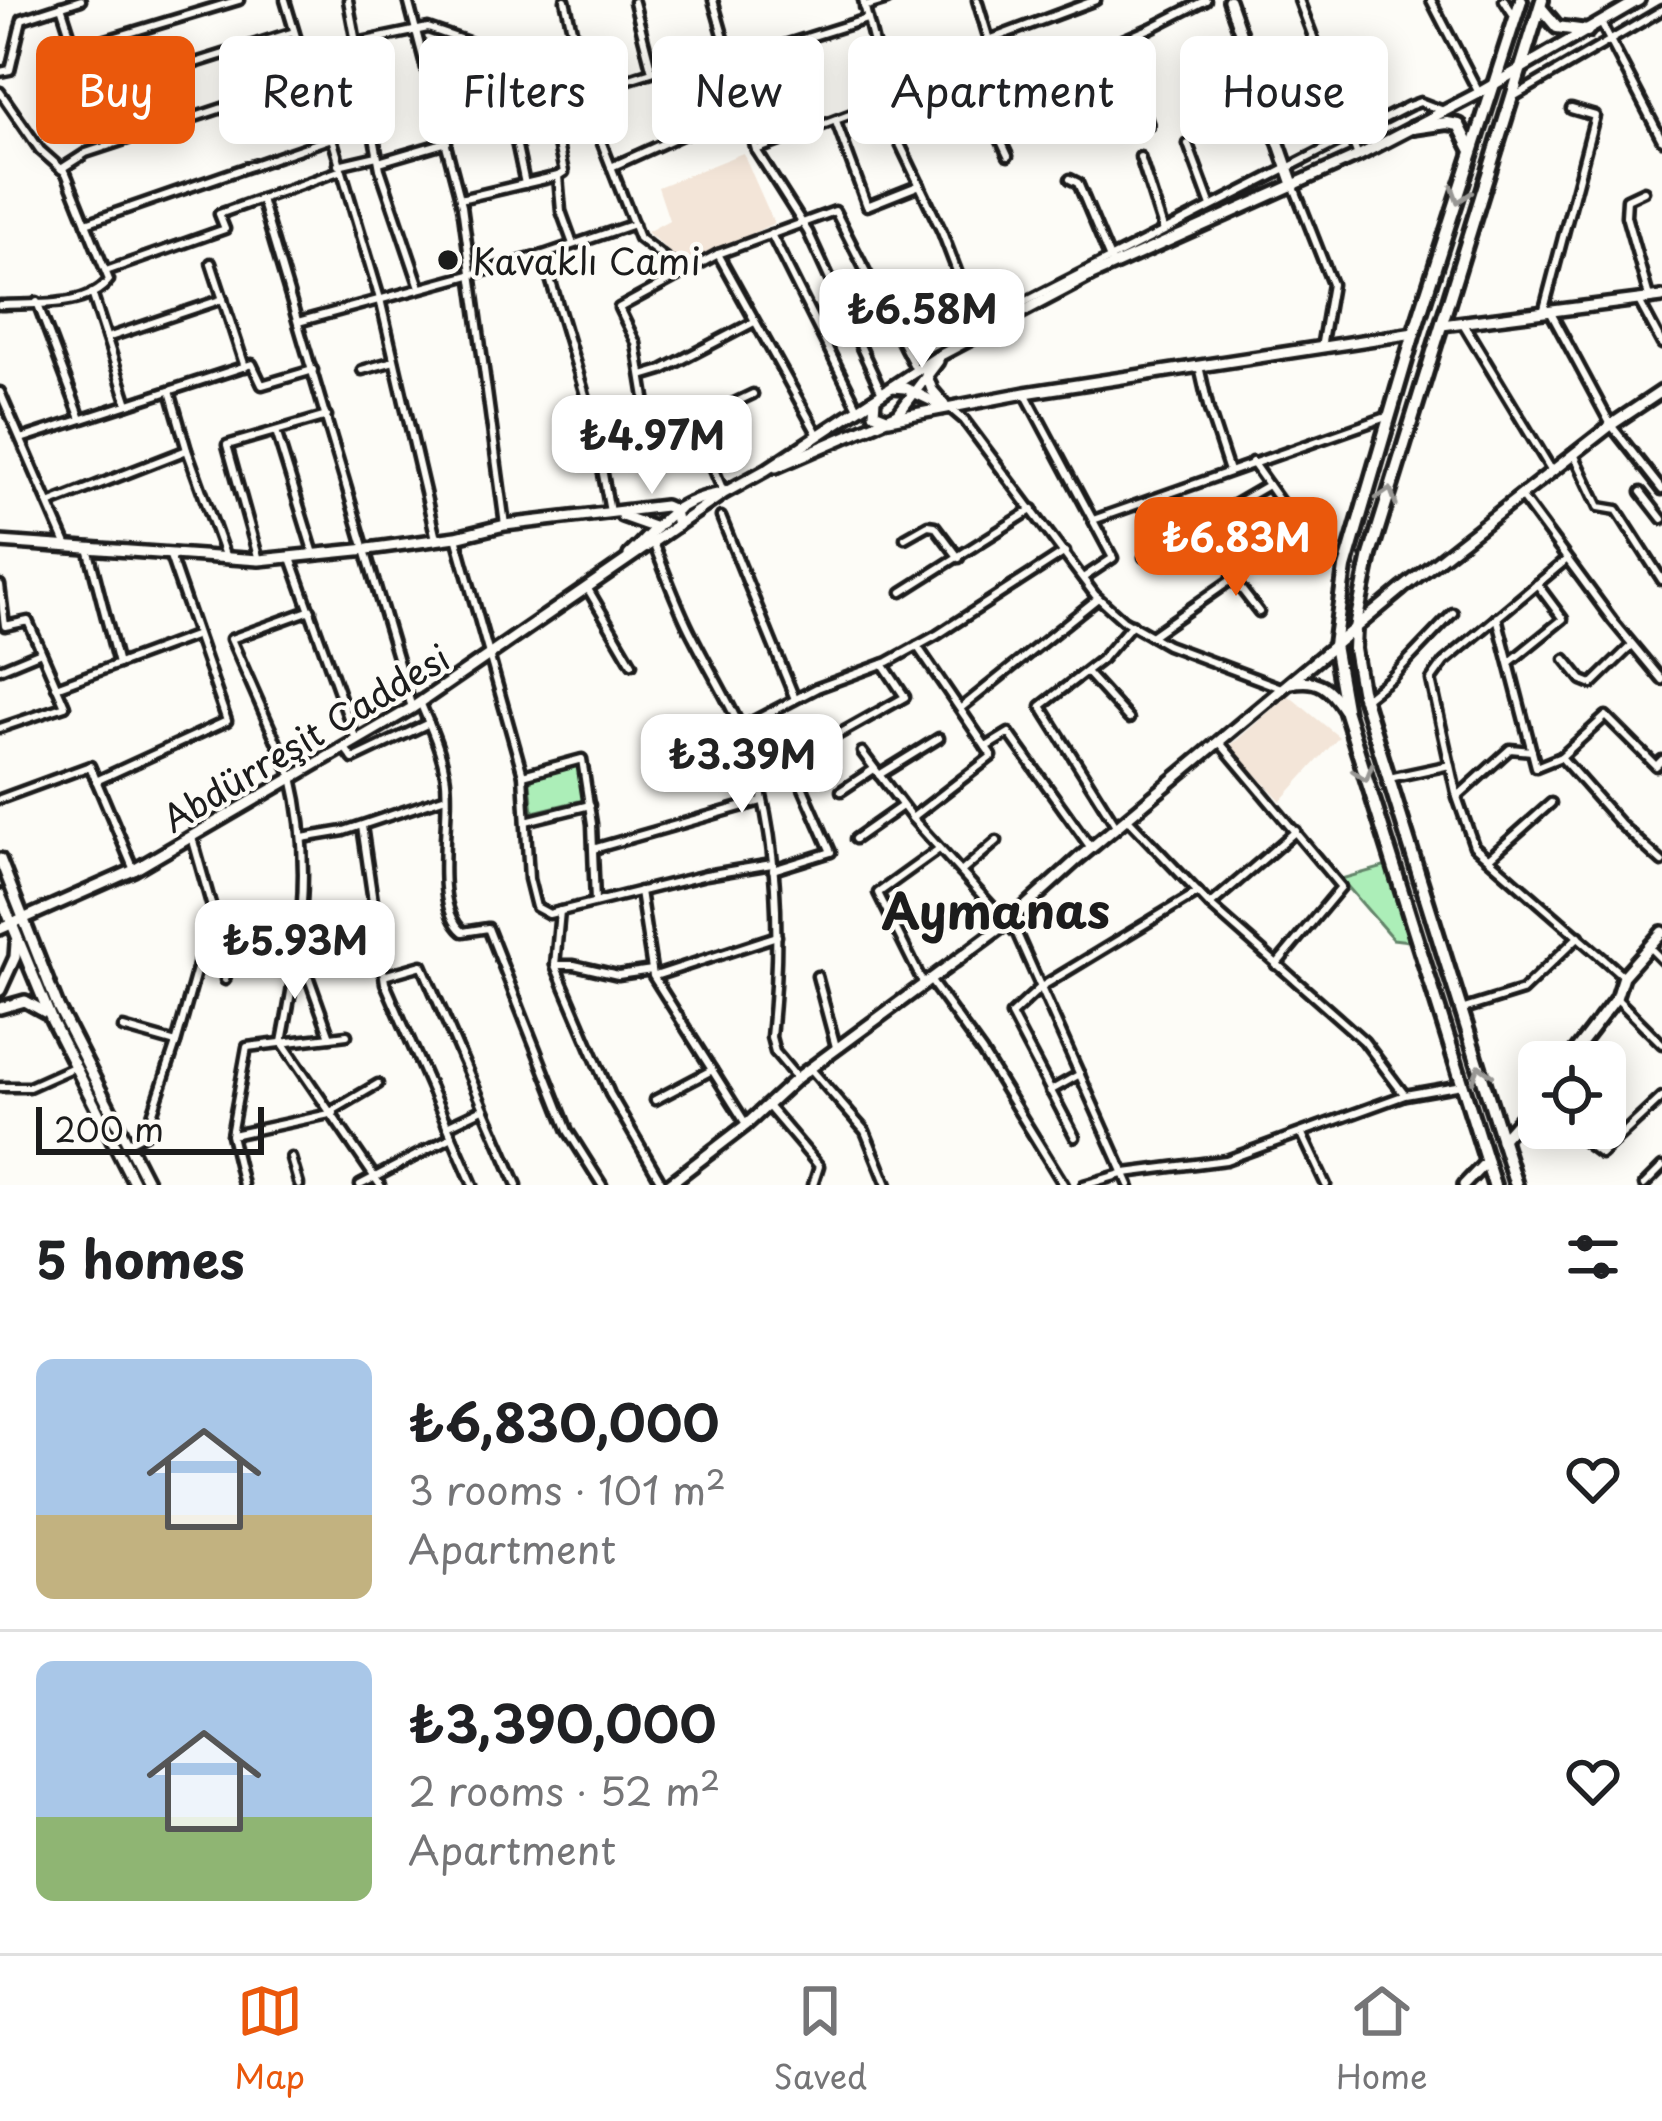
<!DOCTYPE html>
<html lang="en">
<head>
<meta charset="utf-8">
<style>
	:root { --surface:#fff; --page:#f2f2f2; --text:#202124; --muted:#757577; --line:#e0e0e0; --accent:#ea580c }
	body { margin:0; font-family:"Playpen Sans",sans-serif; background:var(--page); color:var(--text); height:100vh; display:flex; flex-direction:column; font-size:45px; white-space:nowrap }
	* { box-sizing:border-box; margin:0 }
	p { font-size:39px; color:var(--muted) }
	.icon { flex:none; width:66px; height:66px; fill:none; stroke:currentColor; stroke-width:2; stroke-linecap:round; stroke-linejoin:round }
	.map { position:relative; height:1185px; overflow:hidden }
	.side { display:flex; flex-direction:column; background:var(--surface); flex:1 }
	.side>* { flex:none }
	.top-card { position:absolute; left:36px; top:36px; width:1590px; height:108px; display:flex; gap:24px }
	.buttons { position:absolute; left:1518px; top:1041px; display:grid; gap:24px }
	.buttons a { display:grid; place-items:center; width:108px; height:108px; border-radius:18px; background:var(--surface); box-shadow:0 6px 30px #0003; font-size:60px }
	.scale { position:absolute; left:36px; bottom:30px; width:228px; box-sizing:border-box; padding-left:12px; border:6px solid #1c1c1c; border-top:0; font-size:33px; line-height:42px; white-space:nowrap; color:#1c1c1c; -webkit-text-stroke:9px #fdfcf7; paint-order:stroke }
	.price { position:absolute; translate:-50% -102px; padding:0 27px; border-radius:24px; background:#fff; color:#222; font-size:39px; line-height:78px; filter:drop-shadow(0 3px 6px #0008) }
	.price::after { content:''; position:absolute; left:50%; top:72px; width:36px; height:27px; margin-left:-18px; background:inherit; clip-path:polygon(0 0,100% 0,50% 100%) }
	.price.current { background:var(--accent); color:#fff }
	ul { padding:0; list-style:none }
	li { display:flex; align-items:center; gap:36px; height:300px; padding:0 36px }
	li+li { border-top:3px solid var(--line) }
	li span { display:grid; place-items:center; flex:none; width:336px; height:240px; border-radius:18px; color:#555 }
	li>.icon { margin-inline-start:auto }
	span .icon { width:144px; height:144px; fill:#fffc; stroke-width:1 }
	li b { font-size:51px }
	h2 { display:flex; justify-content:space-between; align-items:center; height:144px; padding:0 36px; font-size:51px }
	.chip { padding:0 42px; border-radius:18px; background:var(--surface); box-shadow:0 6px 30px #0003; font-size:42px; line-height:108px }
	.chip.current { background:var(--accent); color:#fff }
	.tabs { display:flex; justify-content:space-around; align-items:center; height:168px; border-top:3px solid var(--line); background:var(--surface); font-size:33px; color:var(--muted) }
	.tabs a { display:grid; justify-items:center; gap:6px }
	.tabs .current { color:var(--accent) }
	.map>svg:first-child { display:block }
	.built { fill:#f3e5d8 }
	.green { fill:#aceeb8; stroke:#64856a; stroke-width:3 }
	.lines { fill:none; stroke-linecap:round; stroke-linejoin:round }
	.street-casing { stroke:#1c1c1c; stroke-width:15 }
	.secondary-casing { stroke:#1c1c1c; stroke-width:18 }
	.primary-casing { stroke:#1c1c1c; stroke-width:20 }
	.street { stroke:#fdfcf7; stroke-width:6 }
	.secondary { stroke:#fdfcf7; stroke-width:9 }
	.primary { stroke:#fdfcf7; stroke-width:10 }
	.oneway { stroke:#989794 }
	.poi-dot { fill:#1c1c1c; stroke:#fdfcf7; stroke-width:4.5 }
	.labels { text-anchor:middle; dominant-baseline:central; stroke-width:9; stroke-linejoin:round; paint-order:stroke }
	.poi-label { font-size:36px; fill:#1c1c1c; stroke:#fdfcf7; text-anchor:start }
	.street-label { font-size:36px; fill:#1c1c1c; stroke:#fdfcf7 }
	.district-label { font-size:48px; font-weight:bold; fill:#1c1c1c; stroke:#fdfcf7 }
</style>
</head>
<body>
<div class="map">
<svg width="1662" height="1185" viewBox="0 0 1662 1185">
	<rect width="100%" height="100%" fill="#fdfcf7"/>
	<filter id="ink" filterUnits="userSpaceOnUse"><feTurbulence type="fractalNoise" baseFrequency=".00833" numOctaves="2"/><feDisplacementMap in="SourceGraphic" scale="24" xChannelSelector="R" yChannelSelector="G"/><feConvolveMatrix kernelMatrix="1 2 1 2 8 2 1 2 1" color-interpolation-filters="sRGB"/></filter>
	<g filter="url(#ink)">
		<g class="built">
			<path d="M743,153L774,223L685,266L647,232L669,220L658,187Z"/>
			<path d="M1288,695L1339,737L1281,801L1230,746Z"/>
		</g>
		<g class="green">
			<path d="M580,764L583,800L533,812L530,783L533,777Z"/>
			<path d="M1387,866L1409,941L1393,939L1341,879Z"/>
		</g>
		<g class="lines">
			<defs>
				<g id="street">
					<path d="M285,0L300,50"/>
					<path d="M348,0L380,169L420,287"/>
					<path d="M408,0L462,206L505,525"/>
					<path d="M565,0L594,123L639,238L684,273"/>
					<path d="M713,0L756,150L808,232L882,393"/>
					<path d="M863,0L899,142L942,232L979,329"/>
					<path d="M977,0L989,40L1096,0"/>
					<path d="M1299,0L1358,156"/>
					<path d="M1431,0L1479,93"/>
					<path d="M1504,0L1515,17"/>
					<path d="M634,2L651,68"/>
					<path d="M61,6L90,96L294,32"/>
					<path d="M864,7L887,0"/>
					<path d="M1601,23L1662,140"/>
					<path d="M995,38L1033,123L1128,87L1115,44"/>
					<path d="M356,43L428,28L526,62L549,103L564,172L558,176"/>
					<path d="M76,49L239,0"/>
					<path d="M733,61L867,19"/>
					<path d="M964,61L1008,156"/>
					<path d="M526,62L578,43"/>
					<path d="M0,72L10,70L22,19L81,0"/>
					<path d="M429,73L505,90L525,184"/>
					<path d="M1018,85L1151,28L1206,0"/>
					<path d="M1128,87L1137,92L1149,125"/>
					<path d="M0,92L40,150L66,173L109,280C87,309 33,303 0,305"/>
					<path d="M588,92L728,48"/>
					<path d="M1515,96L1662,10"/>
					<path d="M836,122L867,206L920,185"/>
					<path d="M898,137L983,102"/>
					<path d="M1188,144L1211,206"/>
					<path d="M756,150L969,70"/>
					<path d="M1140,157L1163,228"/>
					<path d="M379,162L447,142"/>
					<path d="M338,165L377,156"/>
					<path d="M611,167L744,107"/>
					<path d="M61,169L86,153L280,89L322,103L365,93"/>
					<path d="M1070,179L1078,183L1113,266"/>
					<path d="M1294,187L1332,284L1321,348"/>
					<path d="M1644,191L1627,199L1626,216L1650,300"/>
					<path d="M261,199L412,708"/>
					<path d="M460,199L558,176L561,211L573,244"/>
					<path d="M86,223L332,138L380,299L436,539"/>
					<path d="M771,234L858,408"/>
					<path d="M718,254L818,435"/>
					<path d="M543,255L594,425L610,512"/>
					<path d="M211,263L245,367"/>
					<path d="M106,271L225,229L219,214L339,171"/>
					<path d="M92,293L128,404"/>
					<path d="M1639,301L1662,344"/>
					<path d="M37,302L81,419"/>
					<path d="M1543,313L1595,116L1571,109"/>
					<path d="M1551,313L1611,425L1662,490"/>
					<path d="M298,322L543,255L634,224"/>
					<path d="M1462,322L1552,471"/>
					<path d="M978,326L1409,106L1420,102L1441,110"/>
					<path d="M107,338L223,299"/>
					<path d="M1199,366L1209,410L1229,471"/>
					<path d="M362,370L394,361"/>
					<path d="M642,376L662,370L754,322"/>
					<path d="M170,391L187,450L226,558"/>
					<path d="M0,392L66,544"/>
					<path d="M1025,393L1113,558L1083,578"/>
					<path d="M951,409L964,420L1095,595L1123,620L1167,645L1284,689"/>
					<path d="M694,422L723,491"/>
					<path d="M594,425L647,410L636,343L619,308L718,254L835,211L916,370"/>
					<path d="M276,431L314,554"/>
					<path d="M654,435L694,422L753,394"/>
					<path d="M21,439L252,364L262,385L313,370"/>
					<path d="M1574,454L1599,507L1617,510L1662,580"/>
					<path d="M1252,462L1319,557"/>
					<path d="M1641,492L1662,519"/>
					<path d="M1520,495L1613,621L1662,680"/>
					<path d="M51,503L187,450"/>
					<path d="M721,517L795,699"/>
					<path d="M1093,520L1389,416"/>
					<path d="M456,537L523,775L529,879L536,907L549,914L706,875L772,864"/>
					<path d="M905,538L928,525L935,526L959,558"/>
					<path d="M653,543C666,574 677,607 693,637C708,667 726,696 740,727C780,820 781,938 771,1037L775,1052L796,1077"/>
					<path d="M88,548L118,664"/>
					<path d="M1144,557L1268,485"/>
					<path d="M291,558L356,740"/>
					<path d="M259,560L227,445L327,416"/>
					<path d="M1566,560L1444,662L1431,680L1457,797L1474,846L1623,976"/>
					<path d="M1231,576L1259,612"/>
					<path d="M0,585L5,626L28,621L65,706L0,728"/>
					<path d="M588,589L632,664"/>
					<path d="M902,592L1033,509"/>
					<path d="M311,610L231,639L292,777C314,867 299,953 282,1042L380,1185"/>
					<path d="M1497,617L1536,767L1561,757L1621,825L1662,862"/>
					<path d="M1151,636L1301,531"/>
					<path d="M1565,659L1582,680L1592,684L1632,645"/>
					<path d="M1510,662L1563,619L1537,584"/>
					<path d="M0,669L41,652"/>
					<path d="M1087,673L1129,719"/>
					<path d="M56,687L197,635"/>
					<path d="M1366,698L1391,678L1453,613"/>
					<path d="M420,702C430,726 441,749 445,774C453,816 429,903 463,932L488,928L568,1131L602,1185"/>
					<path d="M961,708L1098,598"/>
					<path d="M740,728L817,688L888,662L937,635L1065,552"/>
					<path d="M1221,744L1341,887L1276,965"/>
					<path d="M344,747L353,759L429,723"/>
					<path d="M986,747L1009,733L1091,848"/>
					<path d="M862,752L912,818L1017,934L1129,1185"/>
					<path d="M1561,757L1606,716L1656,766L1662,760"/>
					<path d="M523,775L582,759L592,824L595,902"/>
					<path d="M879,775L939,738"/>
					<path d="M1389,778L1450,765"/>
					<path d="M96,781L227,721L170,556"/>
					<path d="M841,791L874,769"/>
					<path d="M1458,796L1510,749L1532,751"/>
					<path d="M0,799L90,766L134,870"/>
					<path d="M912,818L992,756L917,646"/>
					<path d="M1127,818L1210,905L1364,1041L1404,1094"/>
					<path d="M526,821L590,805"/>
					<path d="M362,826L385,983L473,1185"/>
					<path d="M1117,827L1041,706L1103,658L1132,624"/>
					<path d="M302,838L344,831L446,797"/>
					<path d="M855,839L902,806"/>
					<path d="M593,849L761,801"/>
					<path d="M1489,858L1551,803"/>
					<path d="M773,870L831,852L791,761L905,697L883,664"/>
					<path d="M961,872L997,841"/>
					<path d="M640,891L653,976L746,1124"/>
					<path d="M1210,905L1296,831"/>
					<path d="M560,911L555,965L610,1094L663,1185"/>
					<path d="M1649,947L1662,960"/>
					<path d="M301,956L330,1037"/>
					<path d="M200,962L228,966L225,980"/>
					<path d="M555,965H574L618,975L652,970"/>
					<path d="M387,975L422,965L517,1185"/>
					<path d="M655,976L777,936"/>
					<path d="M817,976L836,1047"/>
					<path d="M930,980L982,1052L1064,1185"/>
					<path d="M923,983L878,893L939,849"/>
					<path d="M1616,998L1662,1044"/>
					<path d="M1464,1009L1522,991L1579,936"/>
					<path d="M123,1028L176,1043"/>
					<path d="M1577,1049L1591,1062"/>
					<path d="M810,1068L865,1131L887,1185"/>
					<path d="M0,1087H29L76,1066"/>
					<path d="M1050,1091L1080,1074"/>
					<path d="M655,1100L712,1070"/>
					<path d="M768,1106L819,1166L813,1185"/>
					<path d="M332,1111L378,1084"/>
					<path d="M447,1126L483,1109"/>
					<path d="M1566,1128L1601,1154L1662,1097"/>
					<path d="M1302,1134L1326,1185"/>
					<path d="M232,1135L334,1113"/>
					<path d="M1075,1137L1011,1015L1041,987L1198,892"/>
					<path d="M127,1143L146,1133L177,1040L213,911L192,837"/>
					<path d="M291,1158L299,1185"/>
					<path d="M243,1185L231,1135L247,1047L347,1035"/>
					<path d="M360,1185L452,1137"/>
					<path d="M1084,1185L1125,1173L1226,1160L1405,1095L1462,1085"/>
					<path d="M1644,1185L1662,1167"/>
				</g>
				<g id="secondary">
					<path d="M1229,0L1294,187"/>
					<path d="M1442,325L1662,297"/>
					<path d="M926,373L932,390L944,404"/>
					<path d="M892,387L905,388L943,406"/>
					<path d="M875,399L874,413L889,419L1025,393L1414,333"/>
					<path d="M776,467L898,414L938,361"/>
					<path d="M622,516L656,528"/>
					<path d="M0,542L259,560L368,549L456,537L505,525L665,506L674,510L677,526"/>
					<path d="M629,555C664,522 669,503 722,493"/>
					<path d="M1291,683C1318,677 1330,688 1344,710"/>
					<path d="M0,859L58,1007L149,1185"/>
					<path d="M0,895L52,1021L135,1185"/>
					<path d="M0,929L134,870L412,708L724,493L766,470L937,357L1092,275L1358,156L1479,93L1639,0"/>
					<path d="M0,990L15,957L16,943"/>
					<path d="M0,1008L25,1001L45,1012"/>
					<path d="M1567,1062L1616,998L1623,976L1662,932"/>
					<path d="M1501,1140L1539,1097"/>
					<path d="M668,1185L746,1125L797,1078L1007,923L1079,858L1403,588L1611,425L1662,391"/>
					<path d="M1464,1185L1487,1161"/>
				</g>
				<g id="primary">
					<path d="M1541,8L1557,27L1587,31"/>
					<path d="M1413,128L1447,123L1459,125L1471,149"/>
					<path d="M1494,1185L1346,713L1334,645L1345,568L1414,333L1521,0"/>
					<path d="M1516,1185L1361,690L1354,649L1355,628L1370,555L1542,0"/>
				</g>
			</defs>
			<use href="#street" class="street-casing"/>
			<use href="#secondary" class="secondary-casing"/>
			<use href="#primary" class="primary-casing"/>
			<use href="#street" class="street"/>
			<use href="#secondary" class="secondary"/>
			<use href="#primary" class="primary"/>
		</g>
		<defs><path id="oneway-chevron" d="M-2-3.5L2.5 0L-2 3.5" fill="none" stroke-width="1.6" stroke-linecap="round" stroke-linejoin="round" transform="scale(3)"/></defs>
		<g class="oneway">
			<use href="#oneway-chevron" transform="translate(1460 195) rotate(108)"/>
			<use href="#oneway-chevron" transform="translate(1388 496) rotate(-72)"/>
			<use href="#oneway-chevron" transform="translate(1364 773) rotate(73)"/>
			<use href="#oneway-chevron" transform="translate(1481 1073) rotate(-107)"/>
		</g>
	</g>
	<circle class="poi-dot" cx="448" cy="260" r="12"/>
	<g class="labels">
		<g class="poi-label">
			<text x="472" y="260">Kavaklı Cami</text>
		</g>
		<g class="street-label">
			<text transform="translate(305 737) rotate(-31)">Abdürreşit Caddesi</text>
		</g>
		<g class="district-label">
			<text x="996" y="909">Aymanas</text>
		</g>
	</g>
</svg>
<div class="buttons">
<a><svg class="icon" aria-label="locate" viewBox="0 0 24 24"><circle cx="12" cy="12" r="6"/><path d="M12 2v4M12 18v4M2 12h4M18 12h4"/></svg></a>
</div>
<div class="scale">200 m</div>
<b class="price" style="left:922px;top:371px">₺6.58M</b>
<b class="price" style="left:652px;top:497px">₺4.97M</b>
<b class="price current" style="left:1236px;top:599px">₺6.83M</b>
<b class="price" style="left:742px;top:816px">₺3.39M</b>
<b class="price" style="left:295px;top:1002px">₺5.93M</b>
<div class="top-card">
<a class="chip current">Buy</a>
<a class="chip">Rent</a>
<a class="chip">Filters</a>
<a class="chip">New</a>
<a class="chip">Apartment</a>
<a class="chip">House</a>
</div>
</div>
<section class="side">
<h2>5 homes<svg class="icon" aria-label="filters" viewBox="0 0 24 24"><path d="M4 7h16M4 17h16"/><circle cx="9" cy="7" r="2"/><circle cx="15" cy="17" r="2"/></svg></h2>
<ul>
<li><span style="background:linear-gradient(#a9c7e8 65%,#c2b280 0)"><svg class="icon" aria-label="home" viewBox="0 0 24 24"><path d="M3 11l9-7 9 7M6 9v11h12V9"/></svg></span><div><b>₺6,830,000</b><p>3 rooms · 101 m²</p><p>Apartment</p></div><svg class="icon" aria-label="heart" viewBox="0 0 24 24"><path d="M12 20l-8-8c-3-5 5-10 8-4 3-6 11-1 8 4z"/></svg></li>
<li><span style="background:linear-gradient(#a9c7e8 65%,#8fb573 0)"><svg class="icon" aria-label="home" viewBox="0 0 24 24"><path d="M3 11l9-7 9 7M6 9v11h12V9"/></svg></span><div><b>₺3,390,000</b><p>2 rooms · 52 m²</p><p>Apartment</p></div><svg class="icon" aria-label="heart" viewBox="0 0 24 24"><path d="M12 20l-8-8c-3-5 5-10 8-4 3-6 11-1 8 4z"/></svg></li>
</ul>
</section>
<nav class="tabs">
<a class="current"><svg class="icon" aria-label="map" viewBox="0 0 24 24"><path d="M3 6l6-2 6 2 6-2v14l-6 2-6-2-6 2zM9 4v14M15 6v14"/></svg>Map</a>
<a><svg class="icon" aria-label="saved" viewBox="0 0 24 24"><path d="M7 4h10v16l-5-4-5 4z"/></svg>Saved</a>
<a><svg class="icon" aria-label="home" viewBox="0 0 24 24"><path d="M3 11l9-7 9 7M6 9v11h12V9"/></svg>Home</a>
</nav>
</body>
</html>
